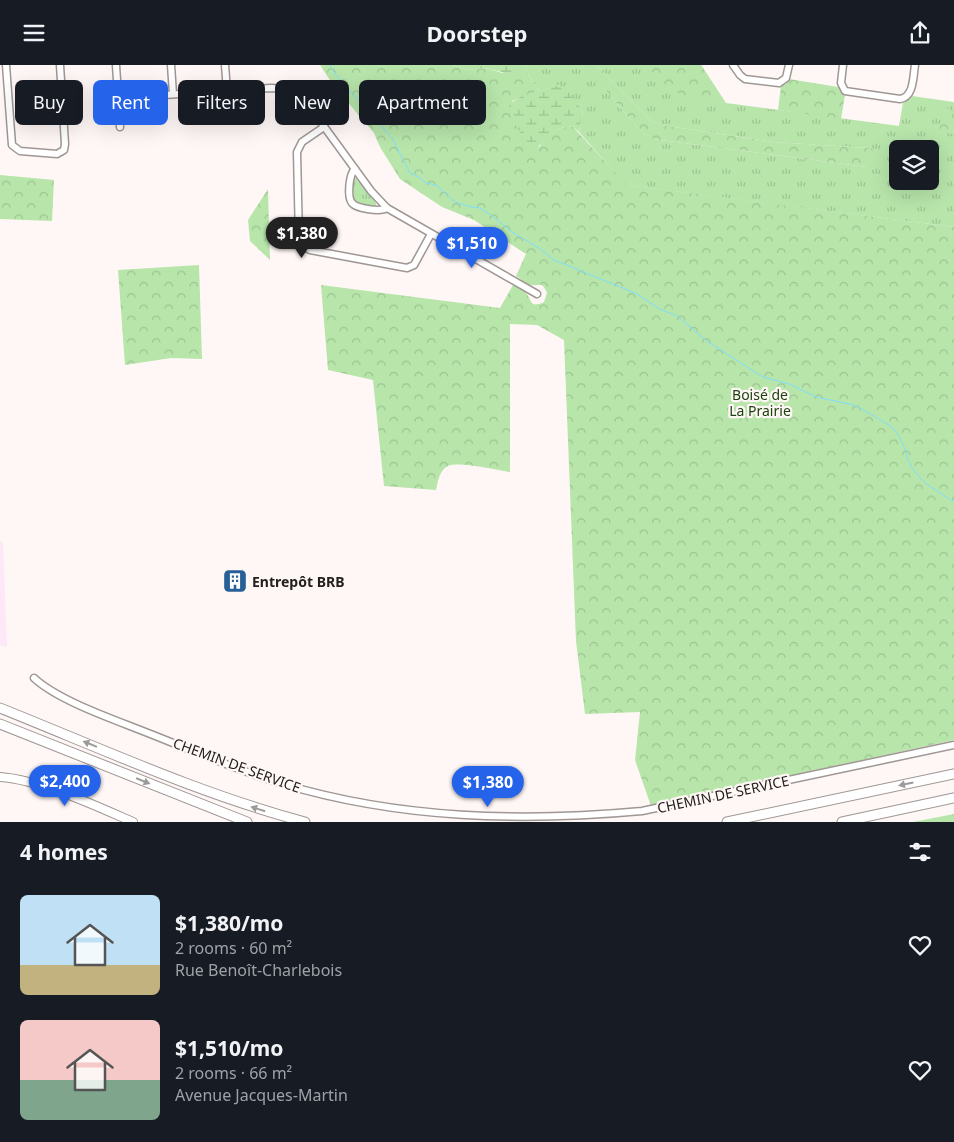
<!DOCTYPE html>
<html lang="en">
<head>
<meta charset="utf-8">
<style>
	:root { --surface:#171b24; --page:#242831; --text:#f1f3f6; --muted:#9ea1a6; --accent:#2563eb }
	body { margin:0; font-family:"Noto Sans",sans-serif; background:var(--page); color:var(--text); height:100vh; display:flex; flex-direction:column; font-size:19px; white-space:nowrap }
	* { box-sizing:border-box; margin:0 }
	p { font-size:16px; color:var(--muted) }
	.icon { flex:none; width:28px; height:28px; fill:none; stroke:currentColor; stroke-width:2; stroke-linecap:round; stroke-linejoin:round }
	.map { position:relative; height:757px; overflow:hidden }
	.sheet { display:flex; flex-direction:column; background:var(--surface); flex:1 }
	.sheet>* { flex:none }
	.hud { position:absolute; left:15px; top:15px; width:500px; height:45px; display:flex; gap:10px }
	.tools { position:absolute; left:889px; top:75px; display:grid; gap:10px }
	.tools a { display:grid; place-items:center; width:50px; height:50px; border-radius:8px; background:var(--surface); box-shadow:0 5px 20px #0002; font-size:25px }
	.price { position:absolute; translate:-50% -42px; padding:0 11px; border-radius:18px; background:var(--accent); color:#fff; font-size:16px; line-height:32px; filter:drop-shadow(0 1px 2px #0008) }
	.price::after { content:''; position:absolute; left:50%; top:30px; width:15px; height:11px; margin-left:-8px; background:inherit; clip-path:polygon(0 0,100% 0,50% 100%) }
	.price.active { background:#222; color:#fff }
	ul { padding:0; list-style:none }
	li { display:flex; align-items:center; gap:15px; height:125px; padding:0 20px }
	li span { display:grid; place-items:center; flex:none; width:140px; height:100px; border-radius:8px; color:#555 }
	li>.icon { margin-inline-start:auto }
	span .icon { width:60px; height:60px; fill:#fffc; stroke-width:1 }
	li b { font-size:21px }
	h2 { display:flex; justify-content:space-between; align-items:center; height:60px; padding:0 20px; font-size:21px }
	.tag { padding:0 18px; border-radius:8px; background:var(--surface); box-shadow:0 5px 20px #0002; font-size:18px; line-height:45px }
	.tag.active { background:var(--accent); color:#fff }
	header { display:flex; justify-content:space-between; align-items:center; height:65px; padding:0 20px; background:var(--surface); font-size:22px; font-weight:700 }
	.map>svg:first-child { display:block }
	.education { fill:#fde8f7 }
	.grass { fill:url(#grass-tufts); fill-rule:evenodd }
	.forest { fill:url(#forest-crowns) }
	.wetland { fill:url(#wetland-marsh) }
	.lines { fill:none; stroke-linecap:round; stroke-linejoin:round }
	.stream { stroke:#80defe; stroke-width:1 }
	.minor-casing { stroke:#9f9794; stroke-width:9 }
	.major-casing { stroke:#9f9794; stroke-width:10 }
	.highway-casing { stroke:#9f9794; stroke-width:11 }
	.minor { stroke:#fff; stroke-width:6 }
	.major { stroke:#fff; stroke-width:8 }
	.highway { stroke:#fff; stroke-width:9 }
	.oneway { fill:#9c9b9a }
	.labels { text-anchor:middle; dominant-baseline:central; stroke-width:4.5; stroke-linejoin:round; paint-order:stroke }
	.park-label { font-size:14px; fill:#1c430e; stroke:#fff7f5 }
	.poi-label { font-size:14px; font-weight:bold; fill:#23201f; stroke:#fff7f5; text-anchor:start }
	.street-label { font-size:14px; fill:#23201f; stroke:#fff7f5 }
</style>
</head>
<body>
<header><svg class="icon" aria-label="menu" viewBox="0 0 24 24"><path d="M4 6h16M4 12h16M4 18h16"/></svg>Doorstep<svg class="icon" aria-label="share" viewBox="0 0 24 24"><path d="M12 15V3M7 8l5-5 5 5M5 13v7h14v-7"/></svg></header>
<div class="map">
<svg width="954" height="757" viewBox="0 0 954 757">
	<defs>
		<pattern id="grass-tufts" width="24" height="20" patternUnits="userSpaceOnUse" patternTransform="scale(1.25)"><rect width="24" height="20" fill="#b7e5aa"/><path d="M3 7l-1-3M5 7V3M7 7l1-3M15 17l-1-3M17 17v-4M19 17l1-3" fill="none" stroke="#9dc492"/></pattern>
		<pattern id="forest-crowns" width="20" height="18" patternUnits="userSpaceOnUse" patternTransform="scale(1.25)"><rect width="20" height="18" fill="#b7e5aa"/><path d="M2 6a3 3 0 1 1 6 0M12 15a3 3 0 1 1 6 0" fill="none" stroke="#9dc492"/></pattern>
		<pattern id="wetland-marsh" width="20" height="14" patternUnits="userSpaceOnUse" patternTransform="scale(1.25)"><rect width="20" height="14" fill="#b7e5aa"/><path d="M1 5h8M5 5V1M11 12h8M15 12V8" fill="none" stroke="#9dc492"/></pattern>
	</defs>
	<rect width="100%" height="100%" fill="#fff7f5"/>
	<path class="education" d="M0,477H3L7,582L0,580Z"/>
	<g class="grass">
		<path d="M525,0H581C590,9 601,18 609,29C623,45 634,63 653,74L867,102L869,83L774,77L661,60L650,55L596,0H701L726,38L899,61L903,38L909,35L912,31L954,37V162L626,120L579,67L583,46L559,20L539,26L529,11ZM898,84H930V116H898Z"/>
		<path d="M354,111L376,138V142L358,138L354,136L352,113Z"/>
	</g>
	<g class="forest">
		<path d="M320,0H453L468,5L486,3L502,8L523,4L522,0H525L529,11L539,26L512,36L539,82C548,70 558,60 573,62L627,120L954,162V675L651,741L635,695L640,647L585,649L576,576L564,275L537,260L510,259V407C497,405 458,396 448,401C439,406 438,416 436,425L384,421L373,315L328,305L321,220L500,243L513,220C516,222 522,224 525,227C533,235 529,244 544,237L547,228C542,216 540,221 531,220C526,219 520,213 516,211L526,189L474,155L442,142L400,114L380,82L374,68L333,20Z"/>
		<path d="M581,0H596L650,55L661,60L774,77L869,83L872,84L875,95L867,102L653,74C634,63 623,45 609,29C601,18 590,10 581,0Z"/>
		<path d="M646,0H701L725,37L691,35L665,21Z"/>
		<path d="M789,14L838,22L845,30L841,54L778,45L781,21L786,19Z"/>
		<path d="M943,43L950,44L954,48V69L939,67Z"/>
		<path d="M0,110L54,115L52,156L0,154Z"/>
		<path d="M268,124L270,195L250,176L248,155Z"/>
		<path d="M199,200L202,294L171,293L125,300L118,205Z"/>
		<path d="M954,749V757H913Z"/>
	</g>
	<g class="wetland">
		<path d="M453,0H522L524,4L513,10L486,3L468,5Z"/>
		<path d="M559,20L569,28L583,46L579,67L573,62C550,60 549,78 533,84L517,63L509,41C516,30 546,24 559,20Z"/>
	</g>
	<g class="lines">
		<path class="stream" d="M330,0L335,9L392,73L410,108L419,112L426,118L436,120L455,137L471,142L480,143L491,150L512,167L539,183L554,195L635,228L660,244L677,251L708,277L763,312L789,319L816,332L854,340L869,348L892,362L898,369L906,386L907,392L912,403L919,412L928,420L954,437"/>
		<defs>
			<g id="minor">
				<path d="M6,0L12,80L20,86L57,89L64,85L65,79L60,0"/>
				<path d="M116,0L120,62"/>
				<path d="M171,0L173,29"/>
				<path d="M225,0L227,26"/>
				<path d="M733,0L740,10L745,14L779,18L786,13L789,0"/>
				<path d="M843,0L841,18L845,26L900,34C914,32 913,12 915,0"/>
				<path d="M118,33L271,23C284,23 295,24 304,34L371,126L387,143L537,229"/>
				<path d="M324,62L302,77L297,87L299,175L301,180L310,185L407,203L414,200L431,169"/>
				<path d="M355,104C349,109 347,132 352,138C357,144 381,147 387,143"/>
				<path d="M34,613C60,637 119,656 153,670C196,687 239,706 283,719C400,754 522,757 642,746L954,680"/>
			</g>
			<path id="major" d="M0,712C41,715 94,740 133,757"/>
			<g id="highway">
				<path d="M0,643C100,683 200,729 305,757"/>
				<path d="M0,659L247,757"/>
				<path d="M727,757L954,709"/>
				<path d="M842,757L954,733"/>
			</g>
		</defs>
		<use href="#minor" class="minor-casing"/>
		<use href="#major" class="major-casing"/>
		<use href="#highway" class="highway-casing"/>
		<use href="#minor" class="minor"/>
		<use href="#major" class="major"/>
		<use href="#highway" class="highway"/>
	</g>
	<defs><path id="oneway-solid" d="M-6-.8H1V-3.2L6.5 0L1 3.2V.8H-6Z" transform="scale(1.25)"/></defs>
	<g class="oneway">
		<use href="#oneway-solid" transform="translate(90 679) rotate(-158)"/>
		<use href="#oneway-solid" transform="translate(143 716) rotate(22)"/>
		<use href="#oneway-solid" transform="translate(906 719) rotate(168)"/>
		<use href="#oneway-solid" transform="translate(258 744) rotate(-162)"/>
	</g>
	<defs>
		<symbol id="building-square" viewBox="-11 -11 22 22"><rect x="-9" y="-9" width="18" height="18" rx="4" fill="#275f97" stroke="#fff7f5"/><path d="M-4-6H4V6H1V3H-1V6H-4ZM-2.5-4.3h1.7v1.8h-1.7ZM.8-4.3h1.7v1.8H.8ZM-2.5-1h1.7V.8h-1.7ZM.8-1h1.7V.8H.8Z" fill="#fff"/></symbol>
	</defs>
	<g fill-rule="evenodd">
		<use href="#building-square" x="221" y="502" width="28" height="28"/>
	</g>
	<g class="labels">
		<g class="park-label">
			<text x="760" y="329">Boisé de<tspan x="760" dy="16">La Prairie</tspan></text>
		</g>
		<g class="poi-label">
			<text x="252" y="516">Entrepôt BRB</text>
		</g>
		<g class="street-label">
			<text transform="translate(237 700) rotate(20)">CHEMIN DE SERVICE</text>
			<text transform="translate(723 729) rotate(-12)">CHEMIN DE SERVICE</text>
		</g>
	</g>
</svg>
<div class="tools">
<a><svg class="icon" aria-label="layers" viewBox="0 0 24 24"><path d="M12 4l9 5-9 5-9-5zM3 14l9 5 9-5"/></svg></a>
</div>
<b class="price active" style="left:302px;top:194px">$1,380</b>
<b class="price" style="left:472px;top:204px">$1,510</b>
<b class="price" style="left:65px;top:742px">$2,400</b>
<b class="price" style="left:488px;top:743px">$1,380</b>
<div class="hud">
<a class="tag">Buy</a>
<a class="tag active">Rent</a>
<a class="tag">Filters</a>
<a class="tag">New</a>
<a class="tag">Apartment</a>
</div>
</div>
<section class="sheet">
<h2>4 homes<svg class="icon" aria-label="filters" viewBox="0 0 24 24"><path d="M4 7h16M4 17h16"/><circle cx="9" cy="7" r="2"/><circle cx="15" cy="17" r="2"/></svg></h2>
<ul>
<li><span style="background:linear-gradient(#bfe0f5 70%,#c2b280 0)"><svg class="icon" aria-label="home" viewBox="0 0 24 24"><path d="M3 11l9-7 9 7M6 9v11h12V9"/></svg></span><div><b>$1,380/mo</b><p>2 rooms · 60 m²</p><p>Rue Benoît-Charlebois</p></div><svg class="icon" aria-label="heart" viewBox="0 0 24 24"><path d="M12 20l-8-8c-3-5 5-10 8-4 3-6 11-1 8 4z"/></svg></li>
<li><span style="background:linear-gradient(#f6c9c9 60%,#7fa58c 0)"><svg class="icon" aria-label="home" viewBox="0 0 24 24"><path d="M3 11l9-7 9 7M6 9v11h12V9"/></svg></span><div><b>$1,510/mo</b><p>2 rooms · 66 m²</p><p>Avenue Jacques-Martin</p></div><svg class="icon" aria-label="heart" viewBox="0 0 24 24"><path d="M12 20l-8-8c-3-5 5-10 8-4 3-6 11-1 8 4z"/></svg></li>
</ul>
</section>
</body>
</html>
